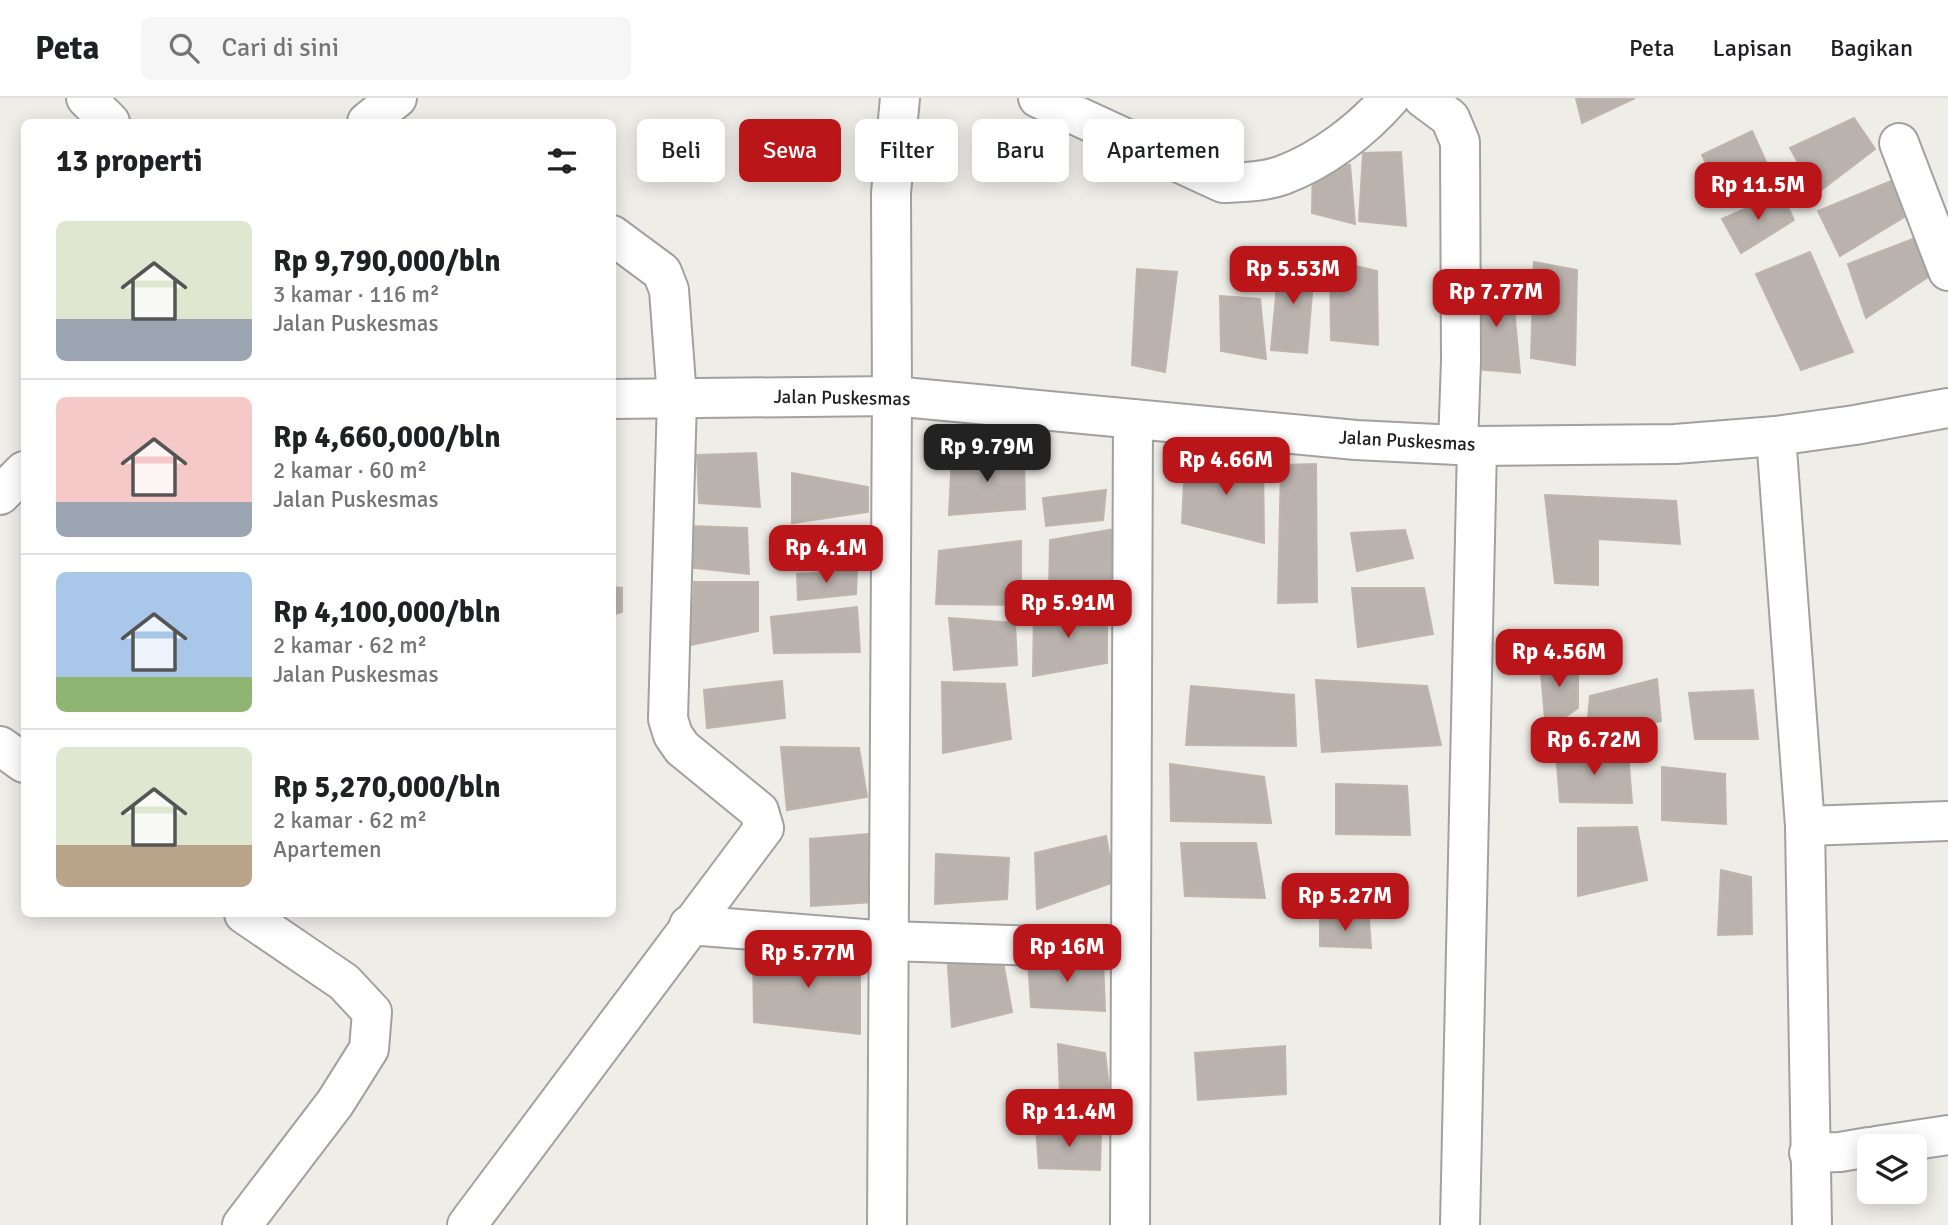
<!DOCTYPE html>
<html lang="id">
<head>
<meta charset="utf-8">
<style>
	:root { --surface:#fff; --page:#f6f6f6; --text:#202124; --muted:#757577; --line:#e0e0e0; --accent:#ba161a }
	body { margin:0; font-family:Signika,sans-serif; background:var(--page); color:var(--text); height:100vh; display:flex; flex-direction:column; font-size:26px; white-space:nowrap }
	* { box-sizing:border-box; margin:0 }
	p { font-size:23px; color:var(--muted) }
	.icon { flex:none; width:38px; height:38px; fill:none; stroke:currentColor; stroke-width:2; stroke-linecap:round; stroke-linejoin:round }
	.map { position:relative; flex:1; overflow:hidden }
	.details { position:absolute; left:21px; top:21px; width:595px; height:798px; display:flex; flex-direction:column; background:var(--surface); border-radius:10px; box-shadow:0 4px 18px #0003 }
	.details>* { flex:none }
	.banner { position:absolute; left:637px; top:21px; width:665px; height:63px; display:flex; gap:14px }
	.controls { position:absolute; left:1857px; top:1036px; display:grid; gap:14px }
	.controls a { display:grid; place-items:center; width:70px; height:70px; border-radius:10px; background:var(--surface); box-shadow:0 4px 18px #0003; font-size:35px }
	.price { position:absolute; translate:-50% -60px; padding:0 16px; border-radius:14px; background:var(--accent); color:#fff; font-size:23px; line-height:46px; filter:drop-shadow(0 2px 4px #0008) }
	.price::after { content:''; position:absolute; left:50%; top:42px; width:21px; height:16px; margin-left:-10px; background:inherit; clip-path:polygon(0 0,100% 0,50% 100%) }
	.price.selected { background:#222; color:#fff }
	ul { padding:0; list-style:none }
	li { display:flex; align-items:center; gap:21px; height:175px; padding:0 35px }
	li+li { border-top:2px solid var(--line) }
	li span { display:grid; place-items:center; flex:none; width:196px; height:140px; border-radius:10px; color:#555 }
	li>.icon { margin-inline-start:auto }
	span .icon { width:84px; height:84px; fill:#fffc; stroke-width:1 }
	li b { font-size:30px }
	h2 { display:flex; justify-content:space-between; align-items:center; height:84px; padding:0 35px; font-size:30px }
	.tag { padding:0 24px; border-radius:10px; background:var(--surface); box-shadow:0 4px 18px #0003; font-size:24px; line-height:63px }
	.tag.selected { background:var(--accent); color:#fff }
	header { display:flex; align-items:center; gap:42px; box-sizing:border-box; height:98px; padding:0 35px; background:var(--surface); border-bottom:2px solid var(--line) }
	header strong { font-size:33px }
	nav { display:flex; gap:38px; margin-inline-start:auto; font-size:24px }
	.search { width:490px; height:63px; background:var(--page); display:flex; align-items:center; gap:18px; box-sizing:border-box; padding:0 24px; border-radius:10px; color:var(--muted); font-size:26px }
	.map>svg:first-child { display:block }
	.building { fill:#b9b2ad; stroke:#c0b4ab; stroke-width:2 }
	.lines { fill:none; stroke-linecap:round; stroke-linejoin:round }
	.minor-casing { stroke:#a1a1a1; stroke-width:42 }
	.minor { stroke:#fff; stroke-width:38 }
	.labels { text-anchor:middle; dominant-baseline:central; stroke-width:6; stroke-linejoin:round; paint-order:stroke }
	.street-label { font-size:19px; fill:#202020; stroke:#fff }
</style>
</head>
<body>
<header>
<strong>Peta</strong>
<div class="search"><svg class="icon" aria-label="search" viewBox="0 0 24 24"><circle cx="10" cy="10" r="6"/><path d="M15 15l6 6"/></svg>Cari di sini</div>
<nav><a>Peta</a><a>Lapisan</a><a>Bagikan</a></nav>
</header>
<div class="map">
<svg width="1948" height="1127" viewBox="0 0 1948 1127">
	<rect width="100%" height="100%" fill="#efede8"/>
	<g class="building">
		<path d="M1576,0H1635L1582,25Z"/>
		<path d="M1854,20L1875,51L1816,96L1790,50Z"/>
		<path d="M1752,33L1767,66L1723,99L1702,57Z"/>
		<path d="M1401,54L1406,128L1359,123L1363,55Z"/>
		<path d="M1313,64L1350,67L1355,126L1312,115Z"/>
		<path d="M1891,83L1904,119L1840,158L1818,113Z"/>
		<path d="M1781,95L1794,122L1741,155L1722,121Z"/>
		<path d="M1923,137L1931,177L1866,220L1848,166Z"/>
		<path d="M1810,154L1853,254L1801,272L1756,176Z"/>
		<path d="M1315,160L1307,255L1271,252L1279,165Z"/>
		<path d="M1330,162L1377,173L1378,247L1331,242Z"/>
		<path d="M1534,164L1577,172L1575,267L1531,260Z"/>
		<path d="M1137,171L1177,174L1165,274L1132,267Z"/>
		<path d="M1476,183L1512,188L1520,275L1476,271Z"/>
		<path d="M1220,198L1260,201L1266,261L1221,253Z"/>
		<path d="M756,355L760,409L699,405L697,357Z"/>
		<path d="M952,355L1024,358L1025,411L949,417Z"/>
		<path d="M1263,359L1264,445L1182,425L1185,365Z"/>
		<path d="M1316,366L1317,504L1278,505L1281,367Z"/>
		<path d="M792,375L868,389V414L792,425Z"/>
		<path d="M1106,392L1103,422L1046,428L1043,400Z"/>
		<path d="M1545,397L1676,403L1680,446L1598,441V487L1555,485Z"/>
		<path d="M688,428L747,430L749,476L687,469Z"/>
		<path d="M858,430L863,462L797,468L802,434Z"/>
		<path d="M1121,430L1116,494L1049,496L1050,442Z"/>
		<path d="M1405,432L1413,460L1357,473L1351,435Z"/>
		<path d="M1021,443V507L936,506L939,453Z"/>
		<path d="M857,473L856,496L798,502L797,476Z"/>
		<path d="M694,484H758V533L691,547Z"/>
		<path d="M612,489L622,490V514L612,517Z"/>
		<path d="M1352,490H1424L1433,536L1358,549Z"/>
		<path d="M857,509L860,554L774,555L771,519Z"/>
		<path d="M1034,509L1107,517V565L1033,578Z"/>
		<path d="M949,520L1015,525L1017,567L954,572Z"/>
		<path d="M1578,561V610L1546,632L1540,564Z"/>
		<path d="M1657,581L1661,623L1586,640L1590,598Z"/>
		<path d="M1316,582L1427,588L1441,647L1322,654Z"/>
		<path d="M782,583L785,620L707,630L704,592Z"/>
		<path d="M942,584L1005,586L1011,641L943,655Z"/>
		<path d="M1191,588L1294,597L1296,648L1186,647Z"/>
		<path d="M1753,592L1758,641H1695L1689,595Z"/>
		<path d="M781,649L859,650L867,699L787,712Z"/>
		<path d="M1628,654L1632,705L1560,704L1556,655Z"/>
		<path d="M1170,666L1264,679L1271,725L1171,723Z"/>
		<path d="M1662,669L1725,676L1726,726L1662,722Z"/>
		<path d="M1336,686L1407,688L1410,737L1336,736Z"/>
		<path d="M1637,729L1647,782L1578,798V730Z"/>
		<path d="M868,736L874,804L811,808L810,741Z"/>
		<path d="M1106,738L1114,784L1037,811L1035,755Z"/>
		<path d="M1181,745H1256L1265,800L1185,798Z"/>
		<path d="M936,756L1009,760L1007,801L935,806Z"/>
		<path d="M1721,772L1751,779L1752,836L1718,837Z"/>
		<path d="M1320,819L1369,822L1371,850L1320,848Z"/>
		<path d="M1000,847L1012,914L952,929L947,854Z"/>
		<path d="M753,853L860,856V936L754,924Z"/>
		<path d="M1103,860L1105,913L1031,909L1028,861Z"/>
		<path d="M1058,946L1105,955L1110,999L1060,995Z"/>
		<path d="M1285,948L1286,996L1198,1002L1195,955Z"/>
		<path d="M1036,1028L1101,1034L1100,1072L1039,1070Z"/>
	</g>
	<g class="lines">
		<defs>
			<g id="minor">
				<path d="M86,0L110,24"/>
				<path d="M1038,0L1223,85C1243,84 1264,84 1283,77C1323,62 1362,32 1390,0"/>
				<path d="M1423,0L1450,20L1460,44L1461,263L1458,347"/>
				<path d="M367,24L397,0"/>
				<path d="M1899,45L1948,173"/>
				<path d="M612,301L892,298L1356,342L1477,348L1675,346L1776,338L1855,327L1948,310"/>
				<path d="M1776,338L1805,728L1812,1127"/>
				<path d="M0,397L24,373"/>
				<path d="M0,648L24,665"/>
				<path d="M1805,728L1948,723"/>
				<path d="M689,827L889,843L1131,851"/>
				<path d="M1876,1048L1948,1037"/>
				<path d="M1809,1055L1840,1054L1869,1049"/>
				<path d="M242,1127L335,1005L369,951L372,914L344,884L244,816"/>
				<path d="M467,1127L764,730L759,713L682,650L673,637L668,621L677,300L669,192L662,174L612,137"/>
				<path d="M887,1127L892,298L891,95L900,0"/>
				<path d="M1130,1127L1133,321"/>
				<path d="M1460,1127L1477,348"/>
			</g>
		</defs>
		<use href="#minor" class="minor-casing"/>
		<use href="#minor" class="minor"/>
	</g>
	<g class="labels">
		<g class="street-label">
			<text transform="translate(842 300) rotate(1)">Jalan Puskesmas</text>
			<text transform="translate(1407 343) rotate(3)">Jalan Puskesmas</text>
		</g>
	</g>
</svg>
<div class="controls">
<a><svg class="icon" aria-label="layers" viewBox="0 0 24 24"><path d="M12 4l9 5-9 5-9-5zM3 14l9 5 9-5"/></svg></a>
</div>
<b class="price" style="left:1758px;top:124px">Rp 11.5M</b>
<b class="price" style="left:1293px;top:208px">Rp 5.53M</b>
<b class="price" style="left:1496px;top:231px">Rp 7.77M</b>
<b class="price selected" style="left:987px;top:386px">Rp 9.79M</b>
<b class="price" style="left:1226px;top:399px">Rp 4.66M</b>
<b class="price" style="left:826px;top:487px">Rp 4.1M</b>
<b class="price" style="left:1068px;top:542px">Rp 5.91M</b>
<b class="price" style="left:1559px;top:591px">Rp 4.56M</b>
<b class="price" style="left:1594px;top:679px">Rp 6.72M</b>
<b class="price" style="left:1345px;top:835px">Rp 5.27M</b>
<b class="price" style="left:1067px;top:886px">Rp 16M</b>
<b class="price" style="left:808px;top:892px">Rp 5.77M</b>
<b class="price" style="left:1069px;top:1051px">Rp 11.4M</b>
<div class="banner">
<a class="tag">Beli</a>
<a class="tag selected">Sewa</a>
<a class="tag">Filter</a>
<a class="tag">Baru</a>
<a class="tag">Apartemen</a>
</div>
<section class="details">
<h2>13 properti<svg class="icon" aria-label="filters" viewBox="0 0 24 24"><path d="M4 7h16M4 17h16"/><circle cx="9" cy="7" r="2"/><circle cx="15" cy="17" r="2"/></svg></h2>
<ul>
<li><span style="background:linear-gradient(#dfe7d0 70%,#9aa5b1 0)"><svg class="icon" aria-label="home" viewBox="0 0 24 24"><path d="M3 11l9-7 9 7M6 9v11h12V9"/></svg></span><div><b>Rp 9,790,000/bln</b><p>3 kamar · 116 m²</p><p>Jalan Puskesmas</p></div></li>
<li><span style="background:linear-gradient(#f6c9c9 75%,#9aa5b1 0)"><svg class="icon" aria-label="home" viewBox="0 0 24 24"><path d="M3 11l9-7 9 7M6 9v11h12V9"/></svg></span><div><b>Rp 4,660,000/bln</b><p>2 kamar · 60 m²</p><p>Jalan Puskesmas</p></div></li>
<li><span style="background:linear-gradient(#a9c7e8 75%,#8fb573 0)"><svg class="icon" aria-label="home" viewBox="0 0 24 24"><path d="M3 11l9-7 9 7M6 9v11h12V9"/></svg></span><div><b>Rp 4,100,000/bln</b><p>2 kamar · 62 m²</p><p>Jalan Puskesmas</p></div></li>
<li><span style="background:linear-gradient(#dfe7d0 70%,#b9a48a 0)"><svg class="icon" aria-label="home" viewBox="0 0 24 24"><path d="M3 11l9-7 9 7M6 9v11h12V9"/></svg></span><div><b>Rp 5,270,000/bln</b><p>2 kamar · 62 m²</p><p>Apartemen</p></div></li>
</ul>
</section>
</div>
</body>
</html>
